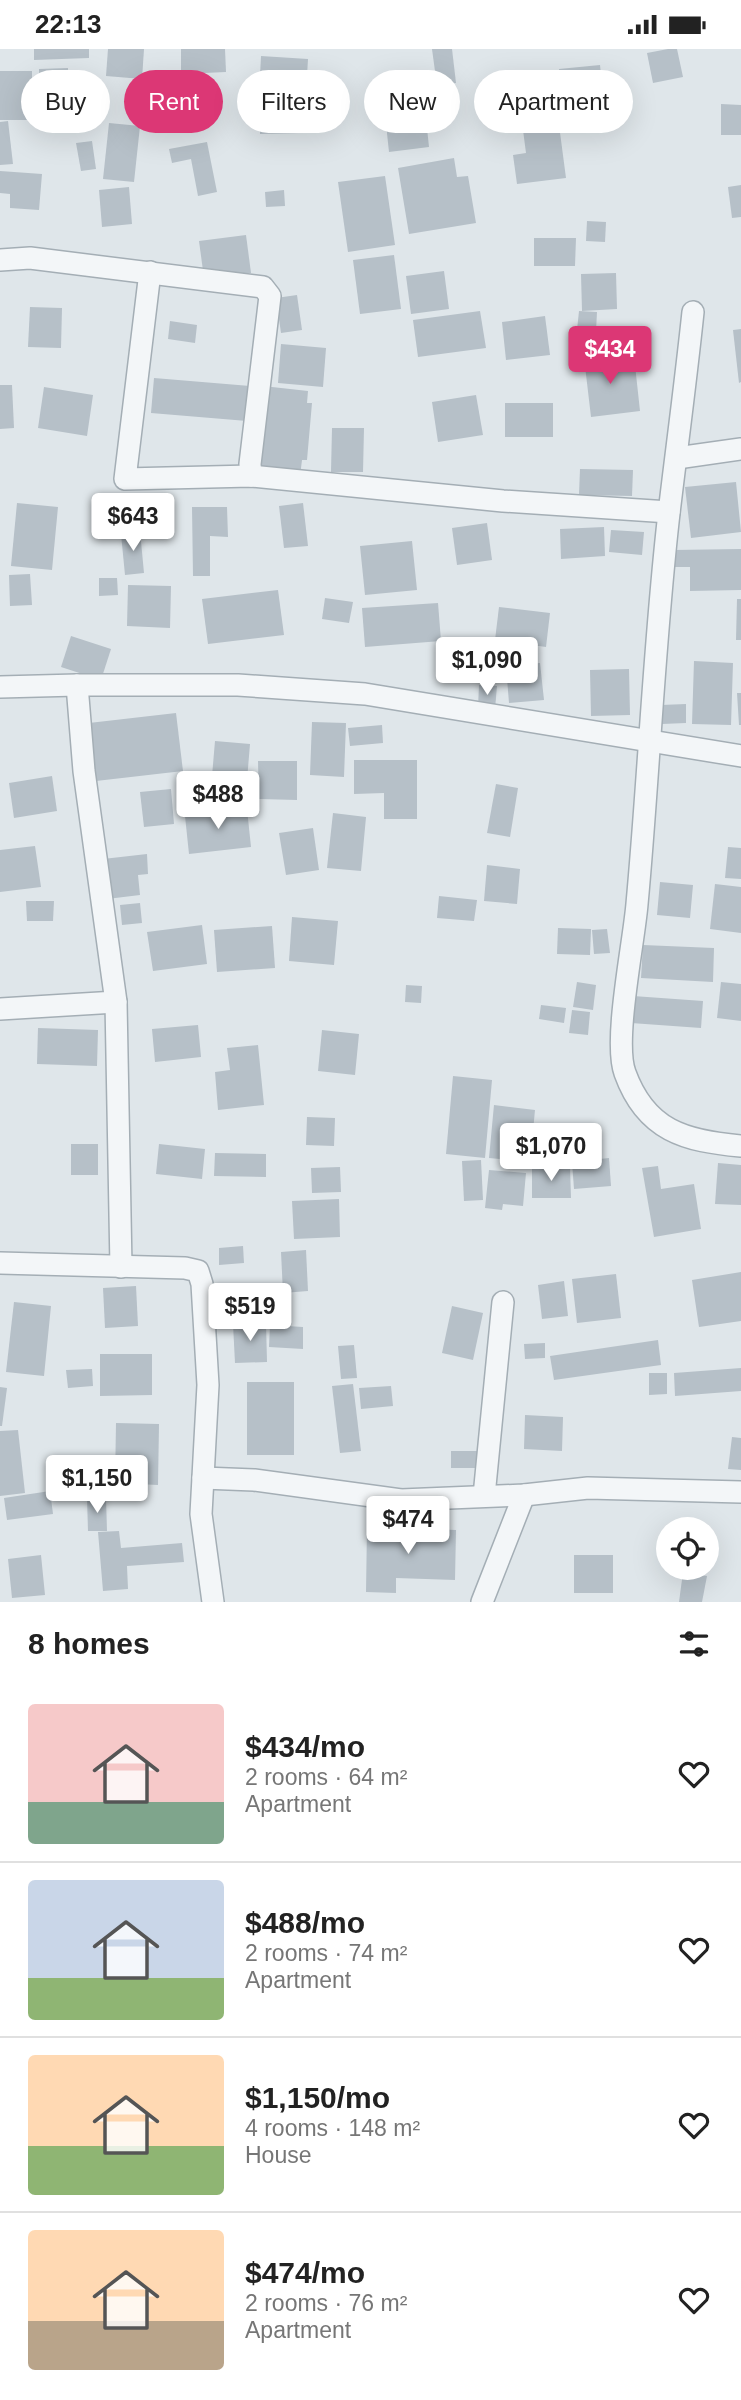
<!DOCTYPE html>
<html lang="en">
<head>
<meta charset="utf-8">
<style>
	:root { --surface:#fff; --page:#f2f2f2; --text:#222; --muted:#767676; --line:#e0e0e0; --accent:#dc3775 }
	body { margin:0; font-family:Helvetica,sans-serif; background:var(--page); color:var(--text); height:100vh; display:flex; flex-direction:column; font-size:26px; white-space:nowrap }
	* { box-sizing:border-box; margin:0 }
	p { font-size:23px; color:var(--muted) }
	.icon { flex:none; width:38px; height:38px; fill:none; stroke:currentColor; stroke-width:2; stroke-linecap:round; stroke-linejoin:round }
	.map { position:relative; height:1553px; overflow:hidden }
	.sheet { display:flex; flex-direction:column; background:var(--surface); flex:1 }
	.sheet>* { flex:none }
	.guide { position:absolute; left:21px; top:21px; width:700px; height:63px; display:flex; gap:14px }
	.fabs { position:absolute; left:656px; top:1468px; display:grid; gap:14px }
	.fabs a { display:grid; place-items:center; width:63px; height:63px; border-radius:50%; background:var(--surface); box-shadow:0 7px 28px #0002; font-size:35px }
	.price { position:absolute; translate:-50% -60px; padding:0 16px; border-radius:7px; background:#fff; color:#222; font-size:23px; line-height:46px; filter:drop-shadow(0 2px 4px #0008) }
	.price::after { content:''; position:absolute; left:50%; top:42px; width:21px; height:16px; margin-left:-10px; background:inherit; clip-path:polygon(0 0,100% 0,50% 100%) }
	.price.on { background:var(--accent); color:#fff }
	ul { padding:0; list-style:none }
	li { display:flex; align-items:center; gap:21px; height:175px; padding:0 28px }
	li+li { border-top:2px solid var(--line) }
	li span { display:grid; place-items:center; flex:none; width:196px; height:140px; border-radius:7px; color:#555 }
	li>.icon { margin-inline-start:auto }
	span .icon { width:84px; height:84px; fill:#fffc; stroke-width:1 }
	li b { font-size:30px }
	h2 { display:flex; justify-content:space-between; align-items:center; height:84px; padding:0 28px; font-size:30px }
	.chip { padding:0 24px; border-radius:32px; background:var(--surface); box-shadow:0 7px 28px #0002; font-size:24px; line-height:63px }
	.chip.on { background:var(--accent); color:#fff }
	.status { display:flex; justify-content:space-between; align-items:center; height:49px; padding:0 35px; background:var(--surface); direction:ltr }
	.status svg { height:19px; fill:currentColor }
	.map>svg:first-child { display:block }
	.building { fill:#b6c0c8 }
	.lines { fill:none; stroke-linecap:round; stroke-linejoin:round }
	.street-casing { stroke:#a4aeb5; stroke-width:24 }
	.street { stroke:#f3f6f8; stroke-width:21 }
</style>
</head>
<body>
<div class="status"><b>22:13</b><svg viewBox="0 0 49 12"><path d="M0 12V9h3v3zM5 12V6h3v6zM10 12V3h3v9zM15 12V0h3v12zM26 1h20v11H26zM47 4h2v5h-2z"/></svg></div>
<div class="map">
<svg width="741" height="1553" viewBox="0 0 741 1553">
	<rect width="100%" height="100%" fill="#dfe6ea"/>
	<g class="building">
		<path d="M34,0H89V9L34,11Z"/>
		<path d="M108,0H144L142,30L106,27Z"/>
		<path d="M181,0H225L226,23L181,25Z"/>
		<path d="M432,0H452L456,34L437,37Z"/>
		<path d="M668,0H677L683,28L653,34L647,4Z"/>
		<path d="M261,7L308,10L306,43L287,42L288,28L260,27Z"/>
		<path d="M600,16L603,44L582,46L583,66L564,68L559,20Z"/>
		<path d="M68,19V38L82,37L83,56L40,57L39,20Z"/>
		<rect x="0" y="22" width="32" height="49"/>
		<path d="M554,38L566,129L517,135L513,106L526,104L518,43Z"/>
		<path d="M298,46L299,84L260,85L259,48Z"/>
		<path d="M424,51L429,98L389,103L384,56Z"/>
		<path d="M721,55L741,56V86H721Z"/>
		<path d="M8,72L13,115L0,116V73Z"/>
		<path d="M109,74L140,77L134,133L103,130Z"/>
		<path d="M92,92L96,120L81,122L76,94Z"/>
		<path d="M207,93L217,143L198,147L191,110L172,114L169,100Z"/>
		<path d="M454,109L457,128L468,127L476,174L409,185L398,119Z"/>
		<path d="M0,122L42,125L39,161L10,159V145L0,144Z"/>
		<path d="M385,127L395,196L348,203L338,133Z"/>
		<path d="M741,136V168L732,169L728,138Z"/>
		<path d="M129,138L132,175L102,178L99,141Z"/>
		<path d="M284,141L285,157L266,158L265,143Z"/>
		<path d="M587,172L606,173L605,193L586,192Z"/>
		<path d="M246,186L251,224L204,229L199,192Z"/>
		<path d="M534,189H576L575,217H534Z"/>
		<path d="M394,206L401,260L360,265L353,211Z"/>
		<path d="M444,222L449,260L411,265L406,227Z"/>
		<path d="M616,224L617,260L582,262L581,225Z"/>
		<path d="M297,246L302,281L281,284L276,249Z"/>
		<path d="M30,258L62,259L61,299L28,298Z"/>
		<path d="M480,262L486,299L418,308L413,271Z"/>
		<path d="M579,262L597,263L596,282L577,281Z"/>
		<path d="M545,267L550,306L506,311L502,273Z"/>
		<path d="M170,272L197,276L195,294L168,290Z"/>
		<path d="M741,280V333L739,334L733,281Z"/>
		<path d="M281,295L326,299L323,338L278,334Z"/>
		<path d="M603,297L606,320L635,316L640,362L591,368L583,300Z"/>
		<path d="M154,329L250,337L247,372L151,364Z"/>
		<path d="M0,336H12L14,379L0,380Z"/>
		<path d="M263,337L308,342L307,354H312L307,411H302L300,427L254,422Z"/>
		<path d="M44,338L93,346L87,387L38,379Z"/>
		<path d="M476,346L483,386L438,393L432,353Z"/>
		<rect x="505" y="354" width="48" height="34"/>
		<path d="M332,379H364L363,423H331Z"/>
		<path d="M580,420L633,421L632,447L579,446Z"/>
		<path d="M736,433L741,483L691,489L685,438Z"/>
		<path d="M17,454L58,458L52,521L11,517Z"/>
		<path d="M303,454L308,497L284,499L279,457Z"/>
		<path d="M192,458H227L228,488L210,487V527H193Z"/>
		<path d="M487,474L492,511L457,516L452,479Z"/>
		<path d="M604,478L605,507L561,510L560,480Z"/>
		<path d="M611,481L644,483L642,506L609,503Z"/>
		<path d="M140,482L144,524L125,526L121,485Z"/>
		<path d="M412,492L417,541L365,546L360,497Z"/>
		<path d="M741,500V541L690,542V518H674L673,501Z"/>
		<path d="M30,525L32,556L10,557L9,526Z"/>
		<path d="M99,529H117L118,546L99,547Z"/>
		<path d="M128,536L171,537L170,579L127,577Z"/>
		<path d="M278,541L284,586L208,595L202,550Z"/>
		<path d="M325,549L353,553L349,574L322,570Z"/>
		<path d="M737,550H741V591H736Z"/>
		<path d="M438,554L441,592L365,598L362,559Z"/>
		<path d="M499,558L550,564L546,598L495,591Z"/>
		<path d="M71,587L111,600L101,631L61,618Z"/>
		<path d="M694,612L733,614L731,676L692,675Z"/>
		<path d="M540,614L544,651L509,654L506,617Z"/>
		<path d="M629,620L630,666L591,667L590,621Z"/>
		<path d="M479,636L497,637L495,660L478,659Z"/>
		<path d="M737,644H741V676H739Z"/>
		<path d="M686,655V674L662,675L661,656Z"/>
		<path d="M176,664L183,722L96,732L89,674Z"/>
		<path d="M312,673L346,674L344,728L310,726Z"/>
		<path d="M382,676L383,694L350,697L348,679Z"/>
		<path d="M215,692L250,695L246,743L211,739Z"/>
		<path d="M354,711H417V770H384V744L354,745Z"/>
		<path d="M258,712H297V751L259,750Z"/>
		<path d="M52,727L57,762L14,769L9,734Z"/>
		<path d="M496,735L518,739L510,788L487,784Z"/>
		<path d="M171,740L174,775L144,778L140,743Z"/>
		<path d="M247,760L251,798L189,805L185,767Z"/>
		<path d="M333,764L366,768L361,822L327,819Z"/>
		<path d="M313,779L319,821L286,826L279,784Z"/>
		<path d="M35,797L41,838L0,843V801Z"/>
		<path d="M728,798L741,799V830L725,829Z"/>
		<path d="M147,805L148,825L138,826L140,846L107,850L103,810Z"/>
		<path d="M487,816L520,820L517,855L484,852Z"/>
		<path d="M660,833L693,836L690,869L657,866Z"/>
		<path d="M715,835L741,838V884L710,880Z"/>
		<path d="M439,847L477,851L474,872L437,869Z"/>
		<path d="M26,852H54L53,872H27Z"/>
		<path d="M140,854L142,874L122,876L120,856Z"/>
		<path d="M292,868L338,872L334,916L289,912Z"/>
		<path d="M202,876L207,915L153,922L147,883Z"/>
		<path d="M272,877L275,919L217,923L214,881Z"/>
		<path d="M558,879L591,880L590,906L557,905Z"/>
		<path d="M607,880L610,904L594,905L592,881Z"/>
		<path d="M643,896L714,899L713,933L641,929Z"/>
		<path d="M577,933L596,936L593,961L573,958Z"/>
		<path d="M721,933L741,935V972L717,969Z"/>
		<path d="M406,936L422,937L421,954L405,953Z"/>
		<path d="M633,947L703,952L701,979L631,974Z"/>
		<path d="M541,956L566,959L564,974L539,970Z"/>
		<path d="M572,961L590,963L588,986L569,984Z"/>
		<path d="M198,976L201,1008L155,1013L152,980Z"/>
		<path d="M38,979L98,981L97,1017L37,1015Z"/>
		<path d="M322,981L359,985L355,1026L318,1022Z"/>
		<path d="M258,996L264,1056L218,1061L215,1023L230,1021L227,999Z"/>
		<path d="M453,1027L492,1031L485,1109L446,1105Z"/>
		<path d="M494,1056L535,1061L530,1113L489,1109Z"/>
		<path d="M307,1068L335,1069L334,1097L306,1096Z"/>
		<rect x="71" y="1095" width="27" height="31"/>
		<path d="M159,1095L205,1100L202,1130L156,1125Z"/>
		<path d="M215,1104L266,1105V1128L214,1127Z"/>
		<path d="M609,1109L611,1137L574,1140L572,1113Z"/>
		<path d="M481,1111L483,1151L464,1152L462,1112Z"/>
		<path d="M718,1114L741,1116V1156L715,1155Z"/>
		<path d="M658,1117L661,1140L694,1135L701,1180L654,1188L642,1119Z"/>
		<path d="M340,1118L341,1143L312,1144L311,1119Z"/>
		<path d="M570,1118L571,1149H532V1119Z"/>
		<path d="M489,1121L526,1124L523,1157L503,1155L502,1161L485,1159Z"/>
		<path d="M339,1150L340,1188L294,1190L292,1152Z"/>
		<path d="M243,1197L244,1214L219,1216V1199Z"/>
		<path d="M306,1201L308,1242L283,1244L281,1203Z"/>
		<path d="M741,1223V1272L699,1278L692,1231Z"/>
		<path d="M616,1225L621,1269L577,1274L572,1230Z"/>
		<path d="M564,1232L568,1267L542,1270L538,1236Z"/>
		<path d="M136,1237L138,1277L105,1279L103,1239Z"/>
		<path d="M14,1253L51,1257L44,1327L6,1323Z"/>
		<path d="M452,1257L483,1264L473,1311L442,1304Z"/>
		<path d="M266,1274L267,1313L235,1314L233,1275Z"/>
		<path d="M270,1276L303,1278V1300L269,1298Z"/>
		<path d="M658,1291L661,1316L554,1331L550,1307Z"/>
		<path d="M545,1294V1309L525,1310L524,1295Z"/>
		<path d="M354,1296L357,1329L341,1330L338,1297Z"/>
		<path d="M100,1305H152V1346L100,1347Z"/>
		<path d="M741,1319V1342L675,1347L674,1324Z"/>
		<path d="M92,1320L93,1337L68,1339L66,1321Z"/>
		<path d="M649,1324H667V1345L649,1346Z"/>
		<rect x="247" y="1333" width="47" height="73"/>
		<path d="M353,1335L361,1402L340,1404L332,1337Z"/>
		<path d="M391,1337L393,1357L361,1360L359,1339Z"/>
		<path d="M0,1338L7,1339L2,1377H0Z"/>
		<path d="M525,1366L563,1368L562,1402L524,1400Z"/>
		<path d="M116,1374L159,1375L158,1436L115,1434Z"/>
		<path d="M18,1381L25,1444L0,1447V1382Z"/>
		<path d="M732,1388L741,1389V1421L728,1420Z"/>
		<rect x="451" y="1402" width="32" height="17"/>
		<path d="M50,1442L53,1465L7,1471L4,1449Z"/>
		<path d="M87,1450H106L107,1482H88Z"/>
		<path d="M367,1478L456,1481L455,1531L396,1529V1544L366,1543Z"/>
		<path d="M119,1482L121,1499L182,1494L184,1513L127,1517L128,1540L103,1542L98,1483Z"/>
		<path d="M41,1506L45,1546L12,1549L8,1510Z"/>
		<rect x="574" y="1506" width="39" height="38"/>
		<path d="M683,1523L707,1527L702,1553H679Z"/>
	</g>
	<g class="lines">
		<defs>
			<g id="street">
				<path d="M0,211L30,209L263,238L270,247L250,415L251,427"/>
				<path d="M150,223L125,430L251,427L503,452L669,463"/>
				<path d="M693,263C686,330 677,397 669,464C654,594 649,725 637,855C634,893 613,992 625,1024C646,1082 685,1092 741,1097"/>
				<path d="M677,409L741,400"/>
				<path d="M0,638L77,636"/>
				<path d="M0,960L116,953"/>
				<path d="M0,1214L185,1219L198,1222L202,1235L208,1336L201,1465L213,1553"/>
				<path d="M121,1218L116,953L84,722L77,636H238L365,645L741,707"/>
				<path d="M203,1429L254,1431L401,1451L524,1446L588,1439L741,1443"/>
				<path d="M484,1447L503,1253"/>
				<path d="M482,1553L524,1446"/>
			</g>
		</defs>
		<use href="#street" class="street-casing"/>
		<use href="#street" class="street"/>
	</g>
</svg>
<div class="fabs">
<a><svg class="icon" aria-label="locate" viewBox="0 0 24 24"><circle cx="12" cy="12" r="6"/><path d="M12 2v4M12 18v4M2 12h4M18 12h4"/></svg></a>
</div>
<b class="price on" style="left:610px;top:337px">$434</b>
<b class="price" style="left:133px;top:504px">$643</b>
<b class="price" style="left:487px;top:648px">$1,090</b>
<b class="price" style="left:218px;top:782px">$488</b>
<b class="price" style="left:551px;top:1134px">$1,070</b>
<b class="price" style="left:250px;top:1294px">$519</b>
<b class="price" style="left:97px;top:1466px">$1,150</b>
<b class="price" style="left:408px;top:1507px">$474</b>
<div class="guide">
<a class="chip">Buy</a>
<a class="chip on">Rent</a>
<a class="chip">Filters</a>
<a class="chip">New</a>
<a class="chip">Apartment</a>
</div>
</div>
<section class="sheet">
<h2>8 homes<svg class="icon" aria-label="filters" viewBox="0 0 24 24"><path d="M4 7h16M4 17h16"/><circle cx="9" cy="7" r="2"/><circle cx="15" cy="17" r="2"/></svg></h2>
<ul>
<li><span style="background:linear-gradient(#f6c9c9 70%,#7fa58c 0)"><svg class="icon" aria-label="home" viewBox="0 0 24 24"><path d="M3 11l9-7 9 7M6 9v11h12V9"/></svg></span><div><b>$434/mo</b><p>2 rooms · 64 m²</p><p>Apartment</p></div><svg class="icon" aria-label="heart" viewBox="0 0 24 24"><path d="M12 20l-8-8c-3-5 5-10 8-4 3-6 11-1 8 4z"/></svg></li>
<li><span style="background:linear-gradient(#c9d6e8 70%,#8fb573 0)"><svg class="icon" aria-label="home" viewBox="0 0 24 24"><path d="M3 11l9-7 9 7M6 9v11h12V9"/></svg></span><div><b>$488/mo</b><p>2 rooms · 74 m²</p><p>Apartment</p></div><svg class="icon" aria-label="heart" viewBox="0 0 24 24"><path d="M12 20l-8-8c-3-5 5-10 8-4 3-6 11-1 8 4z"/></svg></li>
<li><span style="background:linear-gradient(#ffd9b3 65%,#8fb573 0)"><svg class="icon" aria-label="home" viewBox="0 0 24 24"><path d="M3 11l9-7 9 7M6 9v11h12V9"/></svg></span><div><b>$1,150/mo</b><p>4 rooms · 148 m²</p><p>House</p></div><svg class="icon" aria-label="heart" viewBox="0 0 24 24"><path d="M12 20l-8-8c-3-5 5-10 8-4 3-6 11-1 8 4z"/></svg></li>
<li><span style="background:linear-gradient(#ffd9b3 65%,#b9a48a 0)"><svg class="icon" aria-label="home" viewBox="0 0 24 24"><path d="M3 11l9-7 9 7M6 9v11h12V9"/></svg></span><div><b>$474/mo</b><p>2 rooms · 76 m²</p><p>Apartment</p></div><svg class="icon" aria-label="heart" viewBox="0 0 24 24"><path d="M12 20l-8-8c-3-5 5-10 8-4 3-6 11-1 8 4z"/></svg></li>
</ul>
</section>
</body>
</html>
